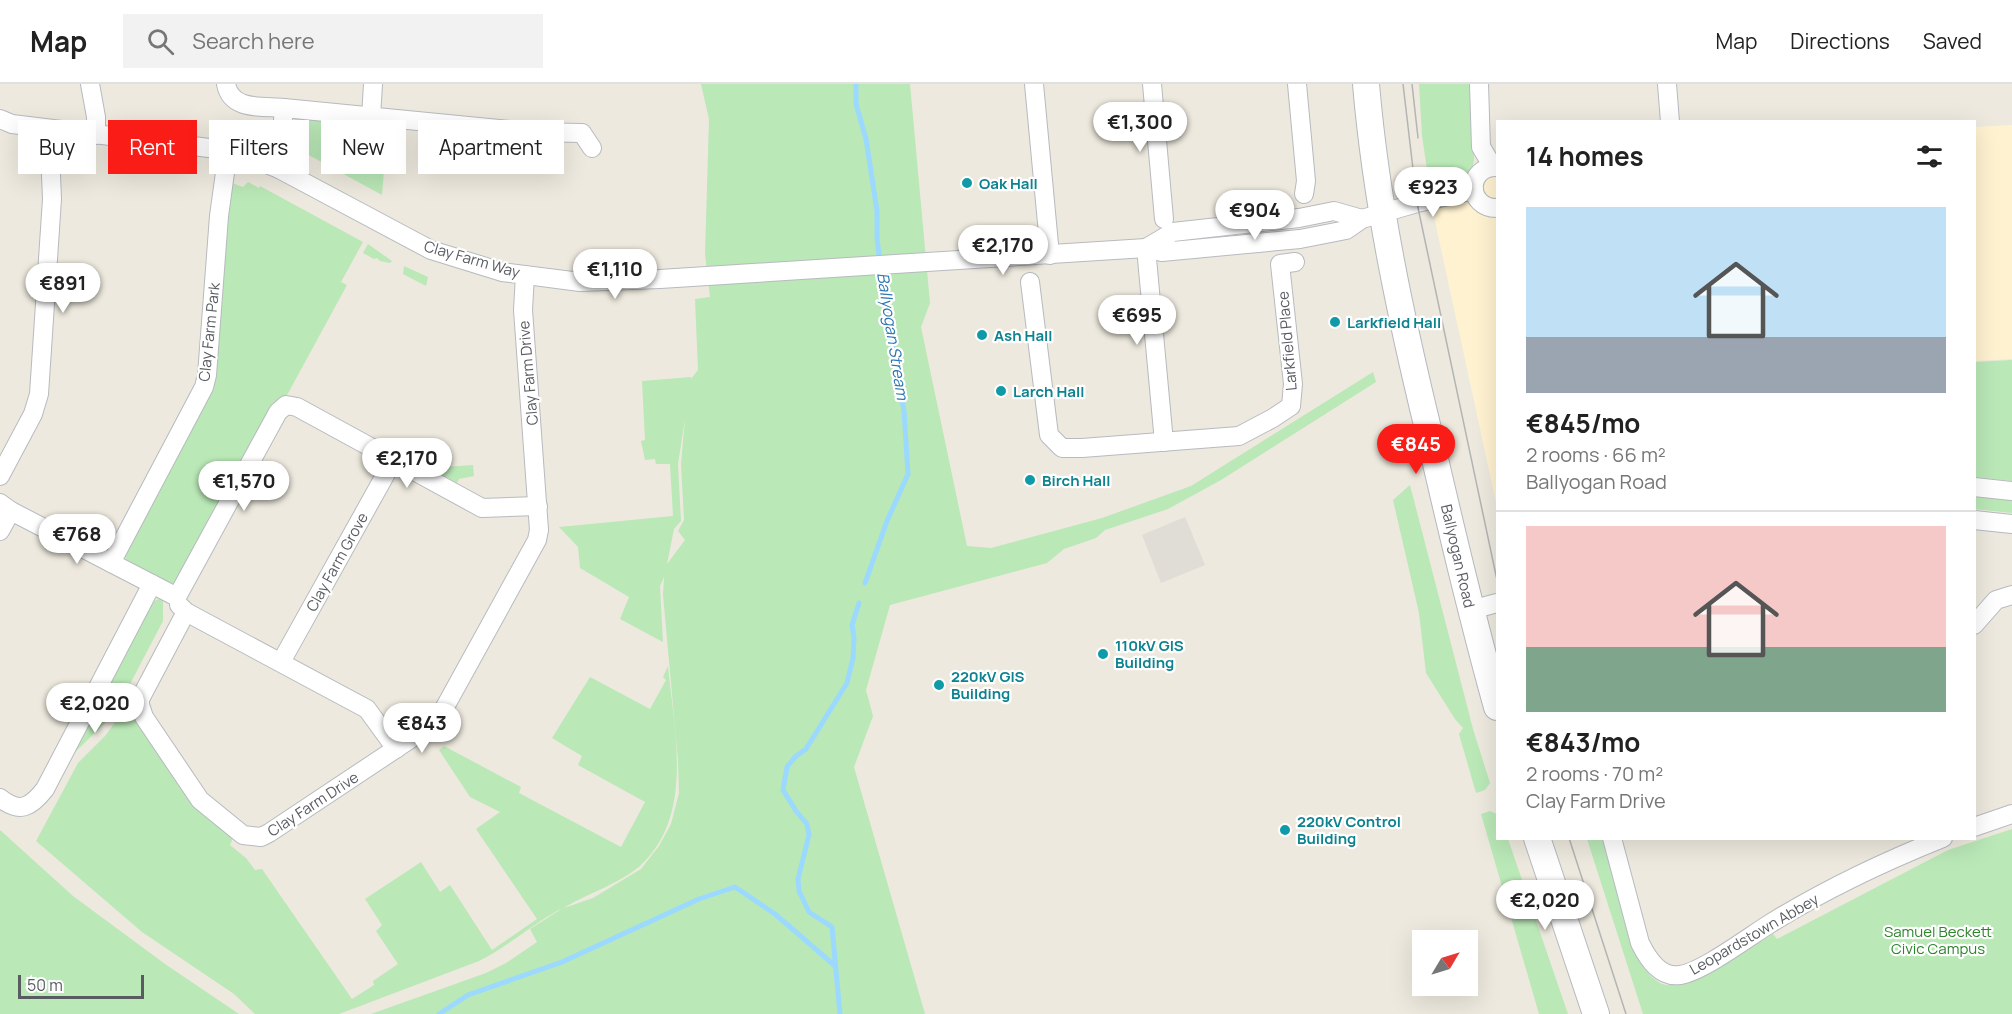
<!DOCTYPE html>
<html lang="en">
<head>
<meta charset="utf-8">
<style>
	:root { --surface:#fff; --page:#f2f2f2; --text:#222; --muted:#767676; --line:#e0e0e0; --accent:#fa1c17 }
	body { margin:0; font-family:Manrope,sans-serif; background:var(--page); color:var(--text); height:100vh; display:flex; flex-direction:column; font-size:22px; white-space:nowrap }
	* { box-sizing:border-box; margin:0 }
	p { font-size:20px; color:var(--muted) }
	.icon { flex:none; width:33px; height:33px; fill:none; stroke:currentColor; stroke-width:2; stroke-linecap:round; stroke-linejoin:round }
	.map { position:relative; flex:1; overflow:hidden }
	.sheet { position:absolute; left:1496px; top:36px; width:480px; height:720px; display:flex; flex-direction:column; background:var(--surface); border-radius:0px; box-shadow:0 6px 24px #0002 }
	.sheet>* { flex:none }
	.banner { position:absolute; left:18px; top:36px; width:570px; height:54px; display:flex; gap:12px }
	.needle { width:39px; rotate:52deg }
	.buttons { position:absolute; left:1412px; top:846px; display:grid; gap:12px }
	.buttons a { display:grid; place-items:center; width:66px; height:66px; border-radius:0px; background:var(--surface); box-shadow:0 6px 24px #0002; font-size:30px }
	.scale { position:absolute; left:18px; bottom:15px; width:126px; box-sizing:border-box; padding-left:6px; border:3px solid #585c61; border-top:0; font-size:16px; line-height:21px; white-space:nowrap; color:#585c61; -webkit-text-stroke:4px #fff; paint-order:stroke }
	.price { position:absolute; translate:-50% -51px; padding:0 14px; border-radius:21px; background:#fff; color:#222; font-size:20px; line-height:39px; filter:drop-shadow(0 2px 3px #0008) }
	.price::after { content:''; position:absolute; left:50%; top:36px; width:18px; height:14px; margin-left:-9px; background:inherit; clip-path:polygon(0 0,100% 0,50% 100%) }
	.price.on { background:var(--accent); color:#fff }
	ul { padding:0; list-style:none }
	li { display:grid; align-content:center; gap:12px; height:318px; padding:0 30px }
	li+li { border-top:2px solid var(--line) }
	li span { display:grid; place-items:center; height:186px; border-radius:0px; color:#555 }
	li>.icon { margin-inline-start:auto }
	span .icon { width:108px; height:108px; fill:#fffc; stroke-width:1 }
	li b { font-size:26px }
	h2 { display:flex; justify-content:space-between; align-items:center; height:72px; padding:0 30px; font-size:26px }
	.tag { padding:0 21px; border-radius:0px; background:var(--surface); box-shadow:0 6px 24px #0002; font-size:21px; line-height:54px }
	.tag.on { background:var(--accent); color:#fff }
	header { display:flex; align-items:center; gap:36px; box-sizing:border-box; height:84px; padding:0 30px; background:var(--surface); border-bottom:2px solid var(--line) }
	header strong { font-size:28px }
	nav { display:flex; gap:33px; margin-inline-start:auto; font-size:21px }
	.search { width:420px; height:54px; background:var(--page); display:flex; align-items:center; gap:15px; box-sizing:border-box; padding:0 21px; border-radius:0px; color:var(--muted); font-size:22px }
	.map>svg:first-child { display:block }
	.commercial { fill:#fff2d1 }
	.industrial { fill:#e0dcd6 }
	.green { fill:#bae8b7; fill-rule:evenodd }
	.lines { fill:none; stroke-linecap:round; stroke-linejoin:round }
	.stream { stroke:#9cd9ff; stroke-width:5 }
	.street-casing { stroke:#b7babf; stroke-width:20 }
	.secondary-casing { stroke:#b5b9bf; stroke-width:28 }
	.street { stroke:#fff; stroke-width:18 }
	.secondary { stroke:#fff; stroke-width:26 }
	.tram { stroke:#b3b4b4; stroke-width:1.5 }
	.culture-dot { fill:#0f9aa8; stroke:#fff; stroke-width:2 }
	.labels { text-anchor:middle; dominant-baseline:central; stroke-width:4.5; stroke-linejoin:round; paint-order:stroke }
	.culture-label { font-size:15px; font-weight:bold; fill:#0d838f; stroke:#fff; text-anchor:start }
	.street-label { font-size:15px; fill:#585c61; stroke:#fff }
	.park-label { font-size:15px; fill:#2d852c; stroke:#fff }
	.water-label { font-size:16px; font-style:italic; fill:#2f75b1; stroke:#fff }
</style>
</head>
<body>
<header>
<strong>Map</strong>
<div class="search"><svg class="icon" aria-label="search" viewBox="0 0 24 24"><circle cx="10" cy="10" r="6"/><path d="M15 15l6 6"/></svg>Search here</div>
<nav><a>Map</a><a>Directions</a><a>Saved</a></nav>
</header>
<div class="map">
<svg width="2012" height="930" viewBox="0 0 2012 930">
	<rect width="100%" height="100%" fill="#ede9de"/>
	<g class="commercial">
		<path d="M2012,41V275L1974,277V43Z"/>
		<path d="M1497,91V423L1436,142L1430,105Z"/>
	</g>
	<path class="industrial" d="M1185,433L1205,481L1161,499L1142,451Z"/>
	<g class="green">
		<path d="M701,0H910L930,219L921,243L967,462L991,464L1102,434L1191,402L1373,288L1376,298L1221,396L1168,425L1105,446L1096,454L1064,465L1047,479L890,521L866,606L873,632L854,683L925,930H371L486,889L506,879L537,858L530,845L563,824C533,839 509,862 479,877L339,930H255L234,910L142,848L36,757L78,679L105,652L127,622L132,626L195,724L233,754L230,761L246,774L255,786L262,785L352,915L374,901L373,897L398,880L376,847L382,841L365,815L421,778L440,808L450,801L492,866L537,835L476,745L500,728L470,713L439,666L444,662L521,703L519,709L621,763L645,718L578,681L582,672L552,654L590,593L650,625L666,596L663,593L668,582C674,645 694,729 643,779C623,799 587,809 564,824L593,814L641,785L659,762L671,740L679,709L678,676L663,511L664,493L660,502L663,558L620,535L629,513L580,484L578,463L559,443L673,432L670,380H656L655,375L645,376L641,357L645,356L642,297L691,293V295L698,286L695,215L710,213L705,170L709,35ZM685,335L681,380L684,436L678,447L685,456L667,480L674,445L681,437L678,380Z"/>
		<path d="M1419,0H1471L1474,76C1470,100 1451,102 1430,105L1422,52Z"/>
		<path d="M295,34L388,37L382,111L292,62Z"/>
		<path d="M248,98L259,104L260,102L363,158L341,198L347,201L286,313L273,319L177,498L169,500L128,479L124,471L214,301L226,137L232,99L243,103Z"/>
		<path d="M368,160L392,177L390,179L380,177L377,174L374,175L363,169Z"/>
		<path d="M404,182L428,193L426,202L403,190Z"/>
		<path d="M2012,276V397L1974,393V278Z"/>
		<path d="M473,381L474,392L459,395L457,399L429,384Z"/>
		<path d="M1410,401L1473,645L1490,699L1485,706L1476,709L1459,650L1463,644L1455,635L1426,589L1419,529L1393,416Z"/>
		<path d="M1974,413L2012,416V429L1974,425Z"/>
		<path d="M158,515L163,516V537L120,619L107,637L71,672L153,518Z"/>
		<path d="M1490,727L1497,730V754L1508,755L1568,930H1539L1481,730Z"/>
		<path d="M2012,745V930H1643L1587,755H1602L1636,870C1641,882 1655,901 1668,901C1700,901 1746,866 1773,850L1777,855L1948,766Z"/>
		<path d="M0,746L73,812L165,880L239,930H0Z"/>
	</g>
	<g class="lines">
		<g class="stream">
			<path d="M856,0V20L866,55L877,127V154L885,220L904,327L908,390L887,437L865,499"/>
			<path d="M439,930L468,911L562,878L699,815L735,803L775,830L834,881"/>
			<path d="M840,930L832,843L809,828L799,807L798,795L809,751L807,740L796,727L783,706L787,683L795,673L806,665L847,599L853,574L854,553L852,541L859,519"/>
		</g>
		<defs>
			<g id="street">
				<path d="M90,0L96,33V51"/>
				<path d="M226,0C231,27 262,22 284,24"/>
				<path d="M1034,0L1050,171"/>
				<path d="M1152,0L1164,135"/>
				<path d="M1297,0L1306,97L1304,110"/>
				<path d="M1479,0L1481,63L1493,83"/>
				<path d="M1667,0L1670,38"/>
				<path d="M371,33L373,0"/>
				<path d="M0,35L12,40L209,64L244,71L279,85L431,166L502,188L580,198L660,195L1146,164L1162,168L1300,155L1346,146L1362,135L1417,119L1474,106"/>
				<path d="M1497,83C1466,82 1466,124 1497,124"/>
				<path d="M279,85L284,24L530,48L582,49L592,64"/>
				<path d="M1146,164L1173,148L1299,134L1334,127L1362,135"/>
				<path d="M1146,164L1164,358"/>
				<path d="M1030,198L1049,351L1062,364H1082L1239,352L1273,334L1291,322L1293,300L1280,180L1295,178"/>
				<path d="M0,392L33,330L39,310L52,115L49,45"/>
				<path d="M1974,403L2012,407"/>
				<path d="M0,419L11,427L177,513"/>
				<path d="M1974,436L2012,440"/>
				<path d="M0,447L11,427"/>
				<path d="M111,479L204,303L207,291L219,132L228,67"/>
				<path d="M177,513L278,328L286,321L297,323L482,424L538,422"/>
				<path d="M179,521L186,528L367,625L396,665"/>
				<path d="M1471,526L1497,519"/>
				<path d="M186,528L140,615V621L144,633L200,716L243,751L261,753L269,749L430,642L440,632L537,456L539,446L523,226L525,191"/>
				<path d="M1974,541L1996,516L2012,511"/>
				<path d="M281,578L393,377"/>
				<path d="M0,714C20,730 31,723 45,705L152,500"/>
				<path d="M1974,743L2012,730"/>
				<path d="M1612,754L1640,859C1648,875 1660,894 1680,891C1702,888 1750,852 1771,839C1826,805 1883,778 1943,754"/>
			</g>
			<g id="secondary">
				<path d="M1366,0C1376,118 1401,234 1429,349C1450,441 1472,533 1497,623"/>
				<path d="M1537,754L1596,930"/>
			</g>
		</defs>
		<use href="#street" class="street-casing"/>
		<use href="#secondary" class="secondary-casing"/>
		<use href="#street" class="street"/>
		<use href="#secondary" class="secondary"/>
		<g class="tram">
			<path d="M1403,0L1417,119L1497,496"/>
			<path d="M1412,0L1418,54"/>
			<path d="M1569,754L1626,930"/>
		</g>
	</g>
	<g class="culture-dot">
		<circle cx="967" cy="99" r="6"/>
		<circle cx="1335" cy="238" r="6"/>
		<circle cx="982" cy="251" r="6"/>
		<circle cx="1001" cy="307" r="6"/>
		<circle cx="1030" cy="396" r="6"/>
		<circle cx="1103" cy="570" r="6"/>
		<circle cx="939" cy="601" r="6"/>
		<circle cx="1285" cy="746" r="6"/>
	</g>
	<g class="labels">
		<g class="culture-label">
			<text x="979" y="99">Oak Hall</text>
			<text x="1347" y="238">Larkfield Hall</text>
			<text x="994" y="251">Ash Hall</text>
			<text x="1013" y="307">Larch Hall</text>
			<text x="1042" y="396">Birch Hall</text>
			<text x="1115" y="561">110kV GIS<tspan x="1115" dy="17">Building</tspan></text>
			<text x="951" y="592">220kV GIS<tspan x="951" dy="17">Building</tspan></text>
			<text x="1297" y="737">220kV Control<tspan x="1297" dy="17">Building</tspan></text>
		</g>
		<g class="street-label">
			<text transform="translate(472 175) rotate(16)">Clay Farm Way</text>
			<text transform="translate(209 248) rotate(-84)">Clay Farm Park</text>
			<text transform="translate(1287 257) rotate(-95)">Larkfield Place</text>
			<text transform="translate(528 289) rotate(-95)">Clay Farm Drive</text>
			<text transform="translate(1458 472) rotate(77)">Ballyogan Road</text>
			<text transform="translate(337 478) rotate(-61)">Clay Farm Grove</text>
			<text transform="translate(313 720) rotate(-33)">Clay Farm Drive</text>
			<text transform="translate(1754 850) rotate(-30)">Leopardstown Abbey</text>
		</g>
		<g class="park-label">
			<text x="1938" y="847">Samuel Beckett<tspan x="1938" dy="17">Civic Campus</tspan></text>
		</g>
		<g class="water-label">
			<text transform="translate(893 252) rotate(81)">Ballyogan Stream</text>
		</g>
	</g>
</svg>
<div class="buttons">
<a><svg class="needle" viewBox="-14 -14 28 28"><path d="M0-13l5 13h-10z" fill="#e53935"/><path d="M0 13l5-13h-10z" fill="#767676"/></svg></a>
</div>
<div class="scale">50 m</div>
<b class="price" style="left:1140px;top:69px">€1,300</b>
<b class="price" style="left:1433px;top:134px">€923</b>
<b class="price" style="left:1255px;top:157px">€904</b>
<b class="price" style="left:1003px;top:192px">€2,170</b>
<b class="price" style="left:615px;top:216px">€1,110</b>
<b class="price" style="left:63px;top:230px">€891</b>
<b class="price" style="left:1137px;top:262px">€695</b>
<b class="price on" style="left:1416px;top:391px">€845</b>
<b class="price" style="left:407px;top:405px">€2,170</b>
<b class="price" style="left:244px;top:428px">€1,570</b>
<b class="price" style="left:77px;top:481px">€768</b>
<b class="price" style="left:95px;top:650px">€2,020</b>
<b class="price" style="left:422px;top:670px">€843</b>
<b class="price" style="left:1545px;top:847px">€2,020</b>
<div class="banner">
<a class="tag">Buy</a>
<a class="tag on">Rent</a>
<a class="tag">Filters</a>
<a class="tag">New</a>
<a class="tag">Apartment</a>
</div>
<section class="sheet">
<h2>14 homes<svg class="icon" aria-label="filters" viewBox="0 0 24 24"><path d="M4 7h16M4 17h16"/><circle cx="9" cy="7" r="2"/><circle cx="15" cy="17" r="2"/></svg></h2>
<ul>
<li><span style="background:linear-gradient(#bfe0f5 70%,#9aa5b1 0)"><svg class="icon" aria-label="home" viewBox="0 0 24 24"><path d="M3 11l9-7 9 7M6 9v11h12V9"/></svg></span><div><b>€845/mo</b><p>2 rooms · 66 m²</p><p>Ballyogan Road</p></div></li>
<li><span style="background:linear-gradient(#f6c9c9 65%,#7fa58c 0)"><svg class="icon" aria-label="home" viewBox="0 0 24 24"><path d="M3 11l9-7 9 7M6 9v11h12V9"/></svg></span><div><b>€843/mo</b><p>2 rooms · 70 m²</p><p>Clay Farm Drive</p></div></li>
</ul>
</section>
</div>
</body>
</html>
